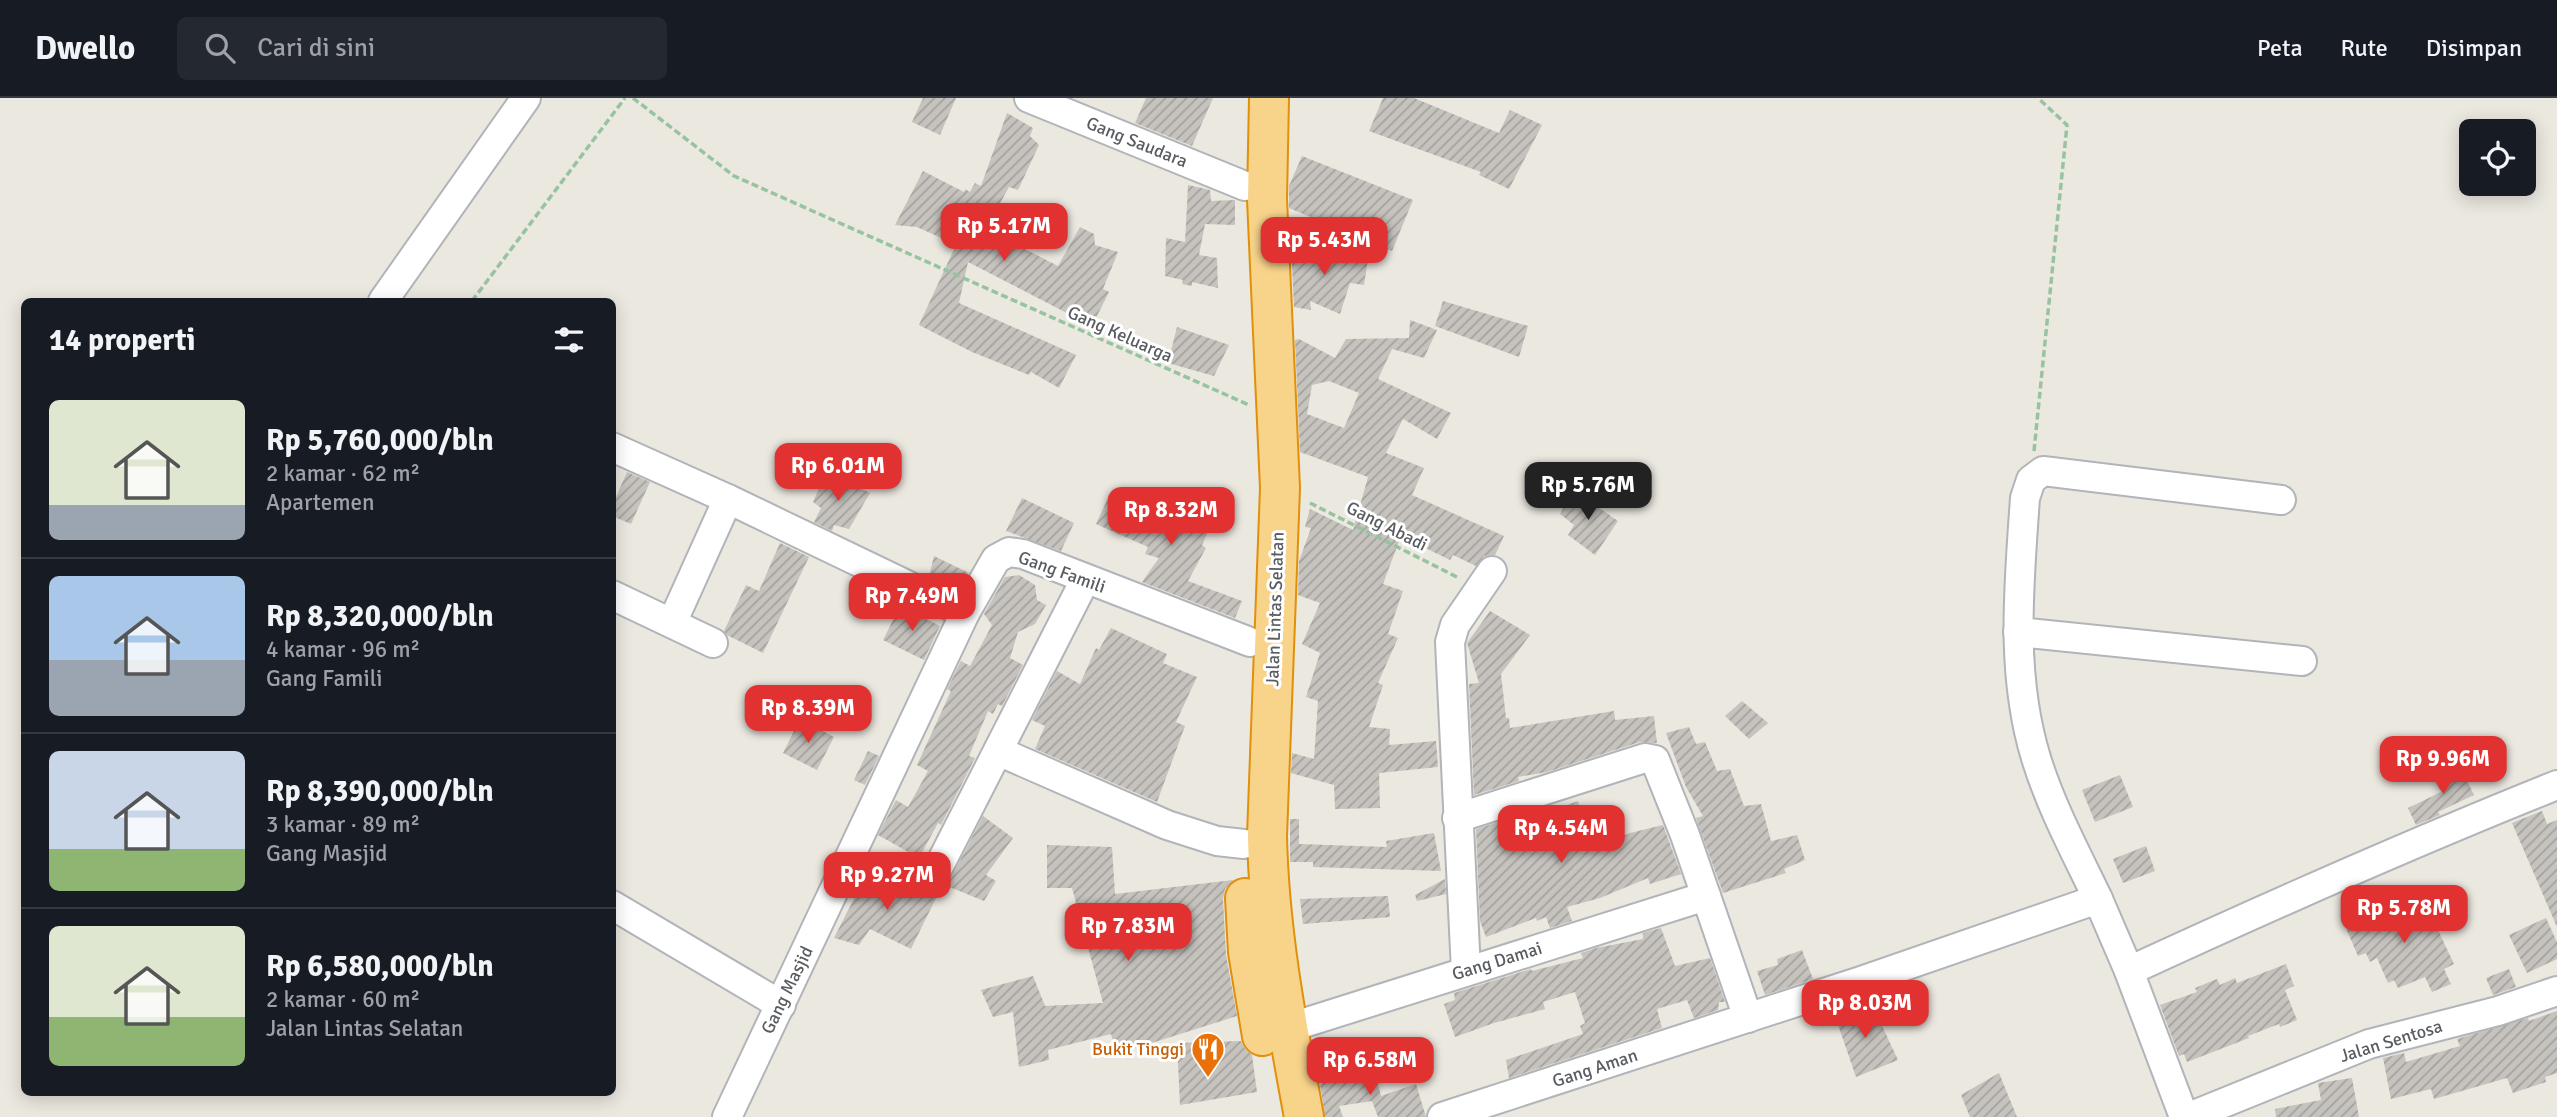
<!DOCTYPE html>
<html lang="id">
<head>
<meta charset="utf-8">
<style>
	:root { --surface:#171b24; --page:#242831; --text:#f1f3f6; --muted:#9ea1a6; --line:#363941; --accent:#e13231 }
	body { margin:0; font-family:Signika,sans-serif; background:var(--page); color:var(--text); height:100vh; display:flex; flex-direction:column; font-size:26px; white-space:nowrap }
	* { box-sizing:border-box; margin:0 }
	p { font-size:23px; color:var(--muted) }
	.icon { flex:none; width:38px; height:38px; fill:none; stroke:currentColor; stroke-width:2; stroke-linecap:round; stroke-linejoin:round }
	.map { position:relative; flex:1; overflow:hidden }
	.details { position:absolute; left:21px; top:200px; width:595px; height:798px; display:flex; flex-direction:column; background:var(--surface); border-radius:10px; box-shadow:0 4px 18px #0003 }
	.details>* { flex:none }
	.buttons { position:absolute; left:2459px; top:21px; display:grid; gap:14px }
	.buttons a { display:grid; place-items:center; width:77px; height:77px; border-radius:10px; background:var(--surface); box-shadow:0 4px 18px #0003; font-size:35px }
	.price { position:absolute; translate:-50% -60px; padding:0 16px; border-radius:14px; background:var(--accent); color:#fff; font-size:23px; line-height:46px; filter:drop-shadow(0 2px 4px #0008) }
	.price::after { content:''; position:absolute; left:50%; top:42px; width:21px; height:16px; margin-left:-10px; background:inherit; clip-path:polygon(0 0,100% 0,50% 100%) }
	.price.selected { background:#222; color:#fff }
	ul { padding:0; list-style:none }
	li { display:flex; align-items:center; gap:21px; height:175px; padding:0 28px }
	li+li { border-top:2px solid var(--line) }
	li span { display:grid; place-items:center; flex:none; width:196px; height:140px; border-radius:10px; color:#555 }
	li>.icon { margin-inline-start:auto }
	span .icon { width:84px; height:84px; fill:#fffc; stroke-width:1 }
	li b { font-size:30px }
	h2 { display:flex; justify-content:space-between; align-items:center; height:84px; padding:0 28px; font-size:30px }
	header { display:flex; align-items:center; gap:42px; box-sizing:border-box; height:98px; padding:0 35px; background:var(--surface); border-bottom:2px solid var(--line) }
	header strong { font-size:33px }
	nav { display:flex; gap:38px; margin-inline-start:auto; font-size:24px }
	.search { width:490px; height:63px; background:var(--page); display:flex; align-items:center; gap:18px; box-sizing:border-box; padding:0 24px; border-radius:10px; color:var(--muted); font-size:26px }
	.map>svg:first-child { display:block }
	.building { fill:url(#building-hatch); fill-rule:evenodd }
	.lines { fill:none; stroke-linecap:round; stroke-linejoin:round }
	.minor-casing { stroke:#b1b4b8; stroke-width:32 }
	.highway-casing { stroke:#e28f0a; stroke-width:42 }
	.path { stroke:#97c3a0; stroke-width:3.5; stroke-dasharray:7 3.5; stroke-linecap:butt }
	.minor { stroke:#fff; stroke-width:28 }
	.highway { stroke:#f8d48b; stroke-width:38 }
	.labels { text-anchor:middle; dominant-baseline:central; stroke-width:6; stroke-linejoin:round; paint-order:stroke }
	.street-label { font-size:18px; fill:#595d61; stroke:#fff }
	.food-label { font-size:18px; fill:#c56008; stroke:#fff; text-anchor:end }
</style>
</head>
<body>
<header>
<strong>Dwello</strong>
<div class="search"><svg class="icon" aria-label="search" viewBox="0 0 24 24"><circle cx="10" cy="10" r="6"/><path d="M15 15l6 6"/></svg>Cari di sini</div>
<nav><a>Peta</a><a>Rute</a><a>Disimpan</a></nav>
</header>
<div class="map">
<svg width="2557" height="1019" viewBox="0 0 2557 1019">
	<defs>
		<pattern id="building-hatch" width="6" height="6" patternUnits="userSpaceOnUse" patternTransform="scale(1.75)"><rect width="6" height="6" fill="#c6c3be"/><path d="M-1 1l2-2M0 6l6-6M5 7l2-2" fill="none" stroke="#a4a29e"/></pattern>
	</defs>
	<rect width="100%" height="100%" fill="#ebe8e0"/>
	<g class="building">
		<path d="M923,0H956L940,37L912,24Z"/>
		<path d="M1146,0H1213L1192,48L1135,25Z"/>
		<path d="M1383,0H1414L1499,35L1510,12L1542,27L1509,91L1479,77L1481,74L1369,33Z"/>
		<path d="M1007,15L1033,30L1030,38L1039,47L1018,92L1009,89L986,131L1058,168L1080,129L1094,136L1095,147L1118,154L1103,191L1109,194L1092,228L968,164L959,205L1076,257L1059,290L1031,274L1029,277L972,254L919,227L955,149L948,146L950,144L917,129L895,127L923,73L964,94L965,91L970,94L975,85L981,88Z"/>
		<path d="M1302,58L1413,102L1392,153L1289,110V88Z"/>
		<path d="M1188,87L1210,92L1211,103L1235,102V127L1205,126L1199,157L1217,160L1218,190L1192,184V188L1182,186L1183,182L1165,178L1166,140L1185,144Z"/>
		<path d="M1291,147L1368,161L1364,187L1350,185L1340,216L1310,203L1311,212L1294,209Z"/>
		<path d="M1443,203L1528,228L1519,259L1435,228Z"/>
		<path d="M1410,222L1437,232L1424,260L1392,251L1378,281L1451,315L1437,341L1403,321L1386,355L1424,370L1412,397L1504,438L1495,457L1484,458L1476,468L1453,457L1450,462L1401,438L1383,486L1403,493L1388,536L1398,540L1378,585L1383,587L1369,629L1390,631L1389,647L1436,643L1438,669L1379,675L1380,710L1335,711L1334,687L1291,675L1292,655L1314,661L1318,603L1306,599L1320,555L1302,546L1320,505L1298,497L1299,463L1311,430L1305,429L1310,411L1353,432L1368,379L1300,354L1295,242L1299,241L1335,260L1346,241L1409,240ZM1329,283L1359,295L1344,330L1307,316L1312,287Z"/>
		<path d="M1177,229L1229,247L1214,278L1168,265Z"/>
		<path d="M627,374L650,384L631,426L612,418V408Z"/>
		<path d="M826,374L870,395L849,431L834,427L832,433L814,424L821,410L813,404Z"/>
		<path d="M1573,392L1618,423L1595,457L1568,437L1574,427L1560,416Z"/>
		<path d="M1167,395L1216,415L1202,447L1206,450L1188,483L1242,503L1235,520L1142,484L1159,460L1145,456L1148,449L1096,426L1109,398L1154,422Z"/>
		<path d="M1022,400L1074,425L1061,453L1006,433Z"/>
		<path d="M780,445L809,459L763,555L727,537L724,533L746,487L759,493Z"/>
		<path d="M934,458L969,475L958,493L929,479Z"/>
		<path d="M1019,477L1035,487L1037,502L1046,507L1035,526L1018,534L1010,560L1023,567L1002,608L998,606L993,616L988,613L969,658L975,660L941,727L938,725L919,760L878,737L896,702L908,709L928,673L917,667L951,593L947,591L961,563L970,568L992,527L984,516L1005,479Z"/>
		<path d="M900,508L940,528L924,562L883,542Z"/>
		<path d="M1490,513L1530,537L1501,576L1506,620H1509L1510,630L1614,613L1615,622L1654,618L1657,645L1640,644L1547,674L1518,679L1519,683L1474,697L1469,586L1479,585L1467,545Z"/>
		<path d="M1111,530L1167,556L1163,565L1197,579L1176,624L1185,628L1157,704L1035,651L1045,628L1032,622L1057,573L1080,586L1096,550L1099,552Z"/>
		<path d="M1742,603L1768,625L1749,641L1725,618Z"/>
		<path d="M800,621L834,639L817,672L783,655Z"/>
		<path d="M1689,629L1696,646L1705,644L1717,673L1730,671L1744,708L1761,706L1771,743L1797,737L1805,762L1784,771L1786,775L1723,795L1696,720L1703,718L1686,689L1666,635Z"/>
		<path d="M868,653L879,658L865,687L854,682Z"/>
		<path d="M2460,668L2474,697L2438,714L2440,717L2416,727L2408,710L2441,694L2434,680Z"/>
		<path d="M2120,677L2133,709L2095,724L2082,692Z"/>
		<path d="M1578,703L1581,714L1599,709L1611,743L1630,735L1663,727L1681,776L1650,786L1648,780L1600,800L1567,809L1572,823L1550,830L1546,819L1537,823L1536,820L1486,839L1480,823L1476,731L1527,715L1547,712L1548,714Z"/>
		<path d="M2542,713L2547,726L2557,722V829L2512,725Z"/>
		<path d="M983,718L1013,740L986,777L996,783L984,803L947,788Z"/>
		<path d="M1290,721H1299V746L1387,749L1386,743L1434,735L1441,773L1313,769V764H1290Z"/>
		<path d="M1047,747L1112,749L1115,796L1233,782L1225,791L1223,801L1226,857L1237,918L1117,956L1111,936L1048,952L1049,962L1019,969L1013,914L993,919L981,892L1033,878L1045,908L1103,905L1072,790H1047Z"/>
		<path d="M2146,748L2155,773L2123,785L2113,761Z"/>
		<path d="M866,777L904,795L911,780L919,783L927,793L939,794L911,851L870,831L859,847L834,840Z"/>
		<path d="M1445,781L1446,796L1417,803L1415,797Z"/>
		<path d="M1388,798L1390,819L1303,826L1300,801Z"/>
		<path d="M2411,801L2417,813L2430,807L2441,831L2438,832L2454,866L2444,871L2451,886L2432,894L2425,879L2398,890L2394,882L2388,885L2377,860L2370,864L2366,855L2358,858L2345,828Z"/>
		<path d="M2546,820L2557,844V861L2527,875L2509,837Z"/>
		<path d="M1661,830L1675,868L1710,860L1725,904H1719L1718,912L1694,920L1687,902L1657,911L1662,930L1509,980L1506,962L1583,936L1580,928L1585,925L1575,894L1543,904L1545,911L1494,925L1455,939L1444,906L1455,902L1454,895L1531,871L1532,873L1583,860L1581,855L1596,850L1643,841V835Z"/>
		<path d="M1802,852L1813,881L1765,897L1757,873L1778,867L1777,861Z"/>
		<path d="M2286,866L2294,888L2285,892L2297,922L2280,929L2279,926L2248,938L2249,940L2187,964L2184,956L2179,958L2160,907L2197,894L2195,890L2217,881L2220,887L2235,880L2237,885Z"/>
		<path d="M2509,871L2516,889L2493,897L2486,880Z"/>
		<path d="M1871,904L1898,962L1856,979L1835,918Z"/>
		<path d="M2557,913V975L2545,979L2546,984L2513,995L2507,980L2434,1001L2431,991L2391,1001L2383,960L2404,955L2406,964L2460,948L2457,941L2528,920L2529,923Z"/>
		<path d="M1241,943L1245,951L1252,957L1257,994L1180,1007L1177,945Z"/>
		<path d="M1373,970L1381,998L1416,986L1426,1019H1378L1372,1003L1339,1008L1343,1019H1325L1320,986Z"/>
		<path d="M1999,975L2017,1019H1970L1961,997Z"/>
		<path d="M2352,980L2359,1019H2276L2275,1011L2321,1002L2318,985Z"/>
	</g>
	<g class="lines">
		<defs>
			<g id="minor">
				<path d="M1029,0L1245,88"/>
				<path d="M383,203L526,0"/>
				<path d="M612,349L728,401L965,515"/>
				<path d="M612,497L713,545"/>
				<path d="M672,525L728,401"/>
				<path d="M2018,534L2302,563"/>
				<path d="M998,653L1167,727L1217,743L1244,746"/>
				<path d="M1457,720L1645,660L1655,662L1685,737L1748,920"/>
				<path d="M934,778L1085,482"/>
				<path d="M2098,801C2076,755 2051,709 2036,660C2010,575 2019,487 2025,400L2031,382L2043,373L2281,402"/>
				<path d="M612,807L781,907"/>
				<path d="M1466,873L1450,544L1455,527L1492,473"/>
				<path d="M2129,873C2270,808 2412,745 2557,687"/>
				<path d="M1288,930L1706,798"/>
				<path d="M727,1019L965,515L996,461L1009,454L1023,456L1250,544"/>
				<path d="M1442,1019L1861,883L2098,801L2129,873L2184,1019"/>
				<path d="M2189,1019L2369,946L2498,913L2557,893"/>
			</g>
			<g id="highway">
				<path d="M1269,0L1267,101L1280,390L1267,738C1269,833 1287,926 1304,1019"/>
				<path d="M1245,800L1248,854L1262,938"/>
			</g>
		</defs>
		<use href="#minor" class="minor-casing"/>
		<use href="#highway" class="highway-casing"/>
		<g class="path">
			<path d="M633,0L734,78L1249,307"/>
			<path d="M472,203L625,0"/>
			<path d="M2034,353L2067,27L2038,0"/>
			<path d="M1310,405L1459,480"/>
		</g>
		<use href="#minor" class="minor"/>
		<use href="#highway" class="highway"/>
	</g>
	<defs>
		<symbol id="restaurant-pin" viewBox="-11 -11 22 30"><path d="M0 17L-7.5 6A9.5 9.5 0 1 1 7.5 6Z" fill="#e8710a" stroke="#fff"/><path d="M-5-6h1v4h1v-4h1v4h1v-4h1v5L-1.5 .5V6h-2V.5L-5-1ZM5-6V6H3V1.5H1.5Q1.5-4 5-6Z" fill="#fff"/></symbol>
	</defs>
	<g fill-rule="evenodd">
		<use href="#restaurant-pin" x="1189" y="932" width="38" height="52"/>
	</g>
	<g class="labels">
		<g class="street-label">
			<text transform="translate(1137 44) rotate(22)">Gang Saudara</text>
			<text transform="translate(1120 236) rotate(24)">Gang Keluarga</text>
			<text transform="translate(1387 428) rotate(27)">Gang Abadi</text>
			<text transform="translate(1062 474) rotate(20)">Gang Famili</text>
			<text transform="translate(1275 511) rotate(-88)">Jalan Lintas Selatan</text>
			<text transform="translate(1497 863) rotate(-17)">Gang Damai</text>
			<text transform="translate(787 892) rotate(-64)">Gang Masjid</text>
			<text transform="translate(2391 943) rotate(-17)">Jalan Sentosa</text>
			<text transform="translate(1595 970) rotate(-18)">Gang Aman</text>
		</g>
		<g class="food-label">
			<text x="1184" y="951">Bukit Tinggi</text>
		</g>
	</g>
</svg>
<div class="buttons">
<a><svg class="icon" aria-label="locate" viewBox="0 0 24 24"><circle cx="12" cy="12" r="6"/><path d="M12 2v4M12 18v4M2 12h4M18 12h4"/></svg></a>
</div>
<b class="price" style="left:1004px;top:165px">Rp 5.17M</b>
<b class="price" style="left:1324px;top:179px">Rp 5.43M</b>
<b class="price" style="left:838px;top:405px">Rp 6.01M</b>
<b class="price selected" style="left:1588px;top:424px">Rp 5.76M</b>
<b class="price" style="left:1171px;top:449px">Rp 8.32M</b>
<b class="price" style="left:912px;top:535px">Rp 7.49M</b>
<b class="price" style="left:808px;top:647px">Rp 8.39M</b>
<b class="price" style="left:2443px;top:698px">Rp 9.96M</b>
<b class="price" style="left:1561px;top:767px">Rp 4.54M</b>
<b class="price" style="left:887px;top:814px">Rp 9.27M</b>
<b class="price" style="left:2404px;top:847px">Rp 5.78M</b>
<b class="price" style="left:1128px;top:865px">Rp 7.83M</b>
<b class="price" style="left:1865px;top:942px">Rp 8.03M</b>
<b class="price" style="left:1370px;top:999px">Rp 6.58M</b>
<section class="details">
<h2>14 properti<svg class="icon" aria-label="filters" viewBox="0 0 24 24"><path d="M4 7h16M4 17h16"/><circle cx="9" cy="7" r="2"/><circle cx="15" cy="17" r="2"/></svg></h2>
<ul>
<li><span style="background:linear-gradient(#dfe7d0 75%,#9aa5b1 0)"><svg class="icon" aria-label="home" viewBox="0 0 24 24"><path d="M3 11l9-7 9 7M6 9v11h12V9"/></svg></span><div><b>Rp 5,760,000/bln</b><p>2 kamar · 62 m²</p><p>Apartemen</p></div></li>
<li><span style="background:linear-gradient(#a9c7e8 60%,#9aa5b1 0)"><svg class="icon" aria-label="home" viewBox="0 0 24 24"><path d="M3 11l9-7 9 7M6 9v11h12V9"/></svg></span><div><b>Rp 8,320,000/bln</b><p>4 kamar · 96 m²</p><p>Gang Famili</p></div></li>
<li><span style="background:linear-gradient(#c9d6e8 70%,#8fb573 0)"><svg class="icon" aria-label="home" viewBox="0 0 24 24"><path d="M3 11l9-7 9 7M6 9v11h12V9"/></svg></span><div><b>Rp 8,390,000/bln</b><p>3 kamar · 89 m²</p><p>Gang Masjid</p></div></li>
<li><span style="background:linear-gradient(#dfe7d0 65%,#8fb573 0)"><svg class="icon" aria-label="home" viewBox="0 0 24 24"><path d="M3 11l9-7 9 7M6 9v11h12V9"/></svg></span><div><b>Rp 6,580,000/bln</b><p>2 kamar · 60 m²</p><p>Jalan Lintas Selatan</p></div></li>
</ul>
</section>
</div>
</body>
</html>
